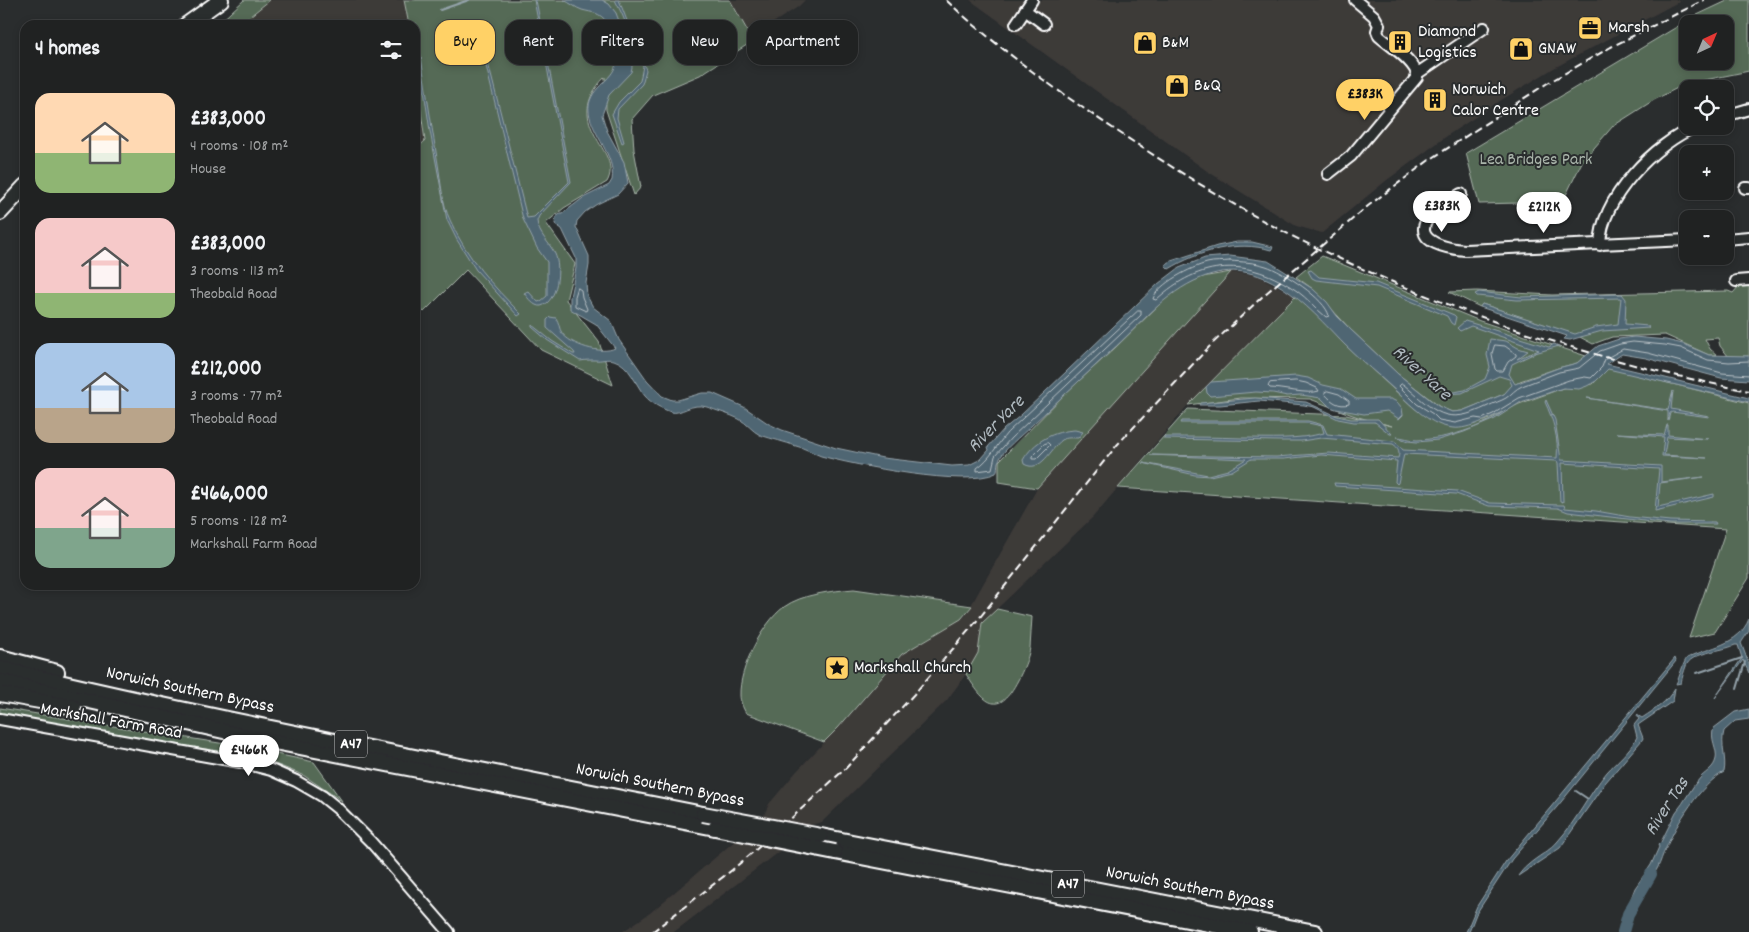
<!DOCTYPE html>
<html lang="en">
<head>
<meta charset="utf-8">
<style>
	:root { --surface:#202222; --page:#2d2f2f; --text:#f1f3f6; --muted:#a2a4a5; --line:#3d3f40; --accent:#ffd166 }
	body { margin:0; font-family:Dekko,sans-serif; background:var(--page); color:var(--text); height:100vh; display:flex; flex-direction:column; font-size:19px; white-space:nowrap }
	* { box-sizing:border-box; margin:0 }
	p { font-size:16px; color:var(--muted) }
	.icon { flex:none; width:28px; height:28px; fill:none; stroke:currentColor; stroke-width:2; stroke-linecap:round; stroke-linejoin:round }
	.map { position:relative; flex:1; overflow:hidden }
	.side { position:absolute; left:20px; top:20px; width:400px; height:570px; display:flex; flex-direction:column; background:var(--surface); border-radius:15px; box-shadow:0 2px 8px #0003,0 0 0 1px var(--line) }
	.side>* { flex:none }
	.top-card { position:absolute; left:435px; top:20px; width:475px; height:45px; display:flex; gap:10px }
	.needle { width:32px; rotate:44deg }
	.controls { position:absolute; left:1679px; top:15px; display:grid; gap:10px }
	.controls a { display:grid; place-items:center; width:55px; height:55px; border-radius:10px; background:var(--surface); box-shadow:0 2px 8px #0003,0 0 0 1px var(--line); font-size:25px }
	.price { position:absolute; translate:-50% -42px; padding:0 11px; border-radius:18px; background:#fff; color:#222; font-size:16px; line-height:32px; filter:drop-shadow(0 1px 2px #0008) }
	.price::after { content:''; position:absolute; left:50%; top:30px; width:15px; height:11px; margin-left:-8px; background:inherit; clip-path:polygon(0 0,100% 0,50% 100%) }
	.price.selected { background:var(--accent); color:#111 }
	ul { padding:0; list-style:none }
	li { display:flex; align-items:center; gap:15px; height:125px; padding:0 15px }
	li span { display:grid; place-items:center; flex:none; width:140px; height:100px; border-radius:15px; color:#555 }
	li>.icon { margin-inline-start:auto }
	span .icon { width:60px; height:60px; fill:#fffc; stroke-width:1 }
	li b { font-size:21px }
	h2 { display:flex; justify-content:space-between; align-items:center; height:60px; padding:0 15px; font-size:21px }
	.chip { padding:0 18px; border-radius:15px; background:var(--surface); box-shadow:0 2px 8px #0003,0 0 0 1px var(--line); font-size:18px; line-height:45px }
	.chip.selected { background:var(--accent); color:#111 }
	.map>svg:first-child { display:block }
	.built { fill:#3e3a39 }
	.green { fill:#546b57; stroke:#aab5ab; fill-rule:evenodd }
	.water { fill:#4f6673; stroke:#95a3ab }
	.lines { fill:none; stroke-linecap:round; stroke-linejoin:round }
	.shore { stroke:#b9c2c7; stroke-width:1 }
	.stream { stroke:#95a3ab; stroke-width:2 }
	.river { stroke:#4f6673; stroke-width:12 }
	.minor-casing { stroke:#fff; stroke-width:14 }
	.highway-casing { stroke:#fff; stroke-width:18 }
	.minor { stroke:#2a2d2e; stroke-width:10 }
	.highway { stroke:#2a2d2e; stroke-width:14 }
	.rail { stroke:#fff; stroke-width:2; stroke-dasharray:8 4; stroke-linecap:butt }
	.highway-bridge-casing { stroke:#fff; stroke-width:18; stroke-linecap:butt }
	.highway-bridge { stroke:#2a2d2e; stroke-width:14 }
	.labels { text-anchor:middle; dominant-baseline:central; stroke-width:4; stroke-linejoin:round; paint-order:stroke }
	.shield { fill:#2a2d2e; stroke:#bfc0c0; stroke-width:1 }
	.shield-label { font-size:16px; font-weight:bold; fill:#fff }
	.poi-label { font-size:18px; fill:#fff; stroke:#2a2d2e; text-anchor:start }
	.park-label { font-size:18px; fill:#aab5ab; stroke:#2a2d2e }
	.street-label { font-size:18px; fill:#fff; stroke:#2a2d2e }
	.water-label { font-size:19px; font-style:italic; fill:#b0bac0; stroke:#2a2d2e }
</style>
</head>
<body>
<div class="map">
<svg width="1749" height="932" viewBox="0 0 1749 932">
	<rect width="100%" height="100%" fill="#2a2d2e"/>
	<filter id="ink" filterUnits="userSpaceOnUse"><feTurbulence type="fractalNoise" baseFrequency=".02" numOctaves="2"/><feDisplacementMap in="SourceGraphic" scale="10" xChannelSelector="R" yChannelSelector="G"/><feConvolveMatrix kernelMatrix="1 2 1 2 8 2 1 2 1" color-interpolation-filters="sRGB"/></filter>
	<g filter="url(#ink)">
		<g class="built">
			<path d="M270,0H404L409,25H239Z"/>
			<path d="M730,0H805L798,7L751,37Z"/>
			<path d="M970,0H1682L1554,68L1503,99L1451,133L1387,180L1322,233L1296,226L1207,171Z"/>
			<path d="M415,68L425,141L415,149Z"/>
			<path d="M1231,272L1256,275L1296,296L1188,405L1093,517L982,623L978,653L972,666L947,700L822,822L806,826L782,849L674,932H622L650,913L763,817L769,804L796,772L838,728L902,654L965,616L1038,487L1148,361Z"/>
		</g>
		<g class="green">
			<path d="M244,0H270L239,25H217Z"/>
			<path d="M404,0H730L751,37L750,43L700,75L653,95L632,119L634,150L641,187L634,195L606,110L605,77C558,125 625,150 607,182L564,208L546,223L575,264L566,300L599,342L613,385L541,350L466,270L424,312L415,303V150L425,141L415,68V25H409Z"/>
			<path d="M1729,0H1749V71L1700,81L1691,86L1689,82L1654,100L1613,126L1582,162L1564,199L1557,202L1479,204L1466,153L1695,16ZM1688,24H1725V61H1688Z"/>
			<path d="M1322,256L1480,321L1586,356L1577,363L1558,368L1520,381L1504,394L1462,411L1452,412L1440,407L1398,374L1351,330L1313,289L1296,277Z"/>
			<path d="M1231,272L1037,488L999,482V461L1068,391L1116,347L1166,298L1179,288L1202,277Z"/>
			<path d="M1749,285V356L1729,357L1720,346L1718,338L1705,339L1710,349L1717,355H1709L1665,335L1612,337L1593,344L1576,335L1482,304L1480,307L1449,292L1477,291L1552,295L1728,291L1733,293L1739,286Z"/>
			<path d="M1296,296L1326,324L1344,344L1414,408L1431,419L1485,421L1519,404L1563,388L1593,384L1608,368L1749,403V578L1715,632L1689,638L1726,529L1118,488L1188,409L1346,415L1392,426L1358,417L1310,399L1240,398L1188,405Z"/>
			<path d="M854,589L972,606L961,619L902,654L838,728L824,742L746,713C743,708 740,701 740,695C739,669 762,623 784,607C802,594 832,591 854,589Z"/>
			<path d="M997,609L1032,617C1031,627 1031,638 1030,648C1028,659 1023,670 1018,680C998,719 984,703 966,674L978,653L982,623Z"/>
			<path d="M0,708L238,746L314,762L342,801L303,775L270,762L236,754L0,715Z"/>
		</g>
		<g class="water">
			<path d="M534,0H536L571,182L539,216L537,221C538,234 550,243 555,254C561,267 558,302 541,306C534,307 528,298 524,293L528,291L538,302L541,301L547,296V262L537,248L523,219L479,37L481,35L527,218L534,217L569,182Z"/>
			<path d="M564,0H602L609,4L616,13L631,54L632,67L631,72L609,95L602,115L607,131L624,162L628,183L618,194L597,204L585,212L577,221L576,227L589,256V265L586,283L587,296L593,307L611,321L619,340L647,380L662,396L672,400H678L702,393H712L744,407L769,424L782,430L836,448L883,458L952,466L969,465L981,459L989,450L988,447L1004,429L1021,415L1158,284L1179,268L1205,258L1230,256L1268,261L1313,289L1327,302L1337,316L1351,330L1398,374L1438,406L1452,412L1462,411L1504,394L1512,385L1509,379L1499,376L1462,393L1442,394L1465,390L1485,379L1490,367L1487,355L1490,339L1506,341L1518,348L1528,351L1517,359L1539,350L1471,326L1460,331L1457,328L1465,321L1549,347L1554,344L1559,346L1535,353L1512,364L1509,374L1515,384L1558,368L1577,363L1598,346L1619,339L1634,337L1666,340L1683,344L1709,355L1749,356V380L1721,378L1646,358L1622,354L1607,364L1749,398V402L1608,369L1596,381L1587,386L1579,389L1563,388L1521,402L1495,419L1464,432L1438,440L1417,442L1408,441L1397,437C1403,437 1410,440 1417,440C1446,439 1482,428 1506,410C1491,417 1469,430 1453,428C1431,426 1413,407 1397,392C1380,376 1361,361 1344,344C1307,306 1262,252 1201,278C1164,293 1140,325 1111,351C1084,376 1058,401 1031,426C1020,437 1004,448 998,462C997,466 998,469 996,473C967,488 854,465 821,456C813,453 805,448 796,446C785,442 772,439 760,435C752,431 747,423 739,419C729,414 717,411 707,407C691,402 681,415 671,412C662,409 651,403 645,396C635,384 630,365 614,360C607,358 601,361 595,360C589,360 586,360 580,361L547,340L532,327V325L552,341L573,354H575L574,352L547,328V320L550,317L556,318C559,322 559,329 562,333C570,345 602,355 615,348L596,324L570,309V297L576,268V258L562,229L555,224L556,217L560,214H562L583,198L609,185L612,180C616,156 592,135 589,112C586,88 614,81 616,63C618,52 609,35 607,22C599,12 593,13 582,10C576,8 570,3 564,0Z"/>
			<path d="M615,0H619L646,70L642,84L618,109L617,118L624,142L622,143L612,114L619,102L640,81L643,66L622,14Z"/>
			<path d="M416,23C423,70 430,117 438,164C441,182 442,203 450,220C466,257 493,286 521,314L518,316L476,270L457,240L447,220L430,131L414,24Z"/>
			<path d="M1237,242H1252L1273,247L1271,250C1237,240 1199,251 1169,269L1165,265L1171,261L1217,246Z"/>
			<path d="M1311,270L1319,277L1376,283L1454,315L1456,317L1454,325L1451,323L1447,316L1377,287L1316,280L1312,278L1308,271Z"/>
			<path d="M1479,292L1521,297L1622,294L1626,299L1625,324L1648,326L1649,328L1602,331L1570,340L1564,339L1567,336L1480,307L1482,304L1485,305L1575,334L1596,327L1618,324L1621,298L1517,300L1477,296L1475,294Z"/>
			<path d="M1296,376L1308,378L1323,385L1341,389L1356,399H1391L1397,402L1402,408L1403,415L1399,419L1387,411L1364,414L1336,409L1330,407L1321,398L1301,395L1287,396L1273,393L1256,392L1210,396L1207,393L1206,387L1211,382Z"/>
			<path d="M1673,391L1671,409L1709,416V417L1672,412L1670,413L1668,421V411L1587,398L1668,410Z"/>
			<path d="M1255,398L1306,402L1337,416L1351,419H1378L1392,434H1390L1375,422H1354L1338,419L1314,407L1304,405L1259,401L1220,405H1199L1200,403Z"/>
			<path d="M1546,400L1555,420L1561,460L1661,466V482L1704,477L1660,483L1658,507L1714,494V497L1655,511L1659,469L1562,463L1563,502L1560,501L1558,463L1557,461L1404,454L1398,483L1397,484L1395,482L1397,461L1321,455L1284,459H1251L1232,471L1210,476L1195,475L1143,463L1208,475L1228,470L1246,459L1150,455L1276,457L1329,453L1398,458C1400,452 1399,448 1393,444L1321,438L1301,441H1281L1164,439V437C1190,437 1216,437 1242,438C1270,438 1298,440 1324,433L1322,426L1308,423H1181L1182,421H1308L1323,425L1327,434L1394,441L1397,443L1403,450L1557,458C1559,439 1553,419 1545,402Z"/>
			<path d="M1667,425H1668V435L1708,439L1667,437L1664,455L1707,458L1662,456L1664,437L1616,433L1664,435Z"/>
			<path d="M1075,430L1083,432L1078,438C1073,438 1066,437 1062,440C1051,448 1041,474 1024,464L1023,460C1034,441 1054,431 1075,430Z"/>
			<path d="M1334,483L1457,491L1490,503L1560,505H1564L1565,508L1596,511L1630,517L1670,521L1715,522L1716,524H1670L1568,512L1558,508L1489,506L1456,494L1335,486Z"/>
			<path d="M1749,619V631L1741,643L1749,664V673L1743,660L1715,698L1742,658L1738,645H1735C1723,651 1694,652 1687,664C1685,668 1682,678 1681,683L1676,684C1680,676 1683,663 1687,658C1711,646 1738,646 1749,619Z"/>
			<path d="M1675,658L1676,661L1557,807L1512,859L1476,914L1469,932H1466L1477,906L1506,861Z"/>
			<path d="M1675,688L1673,701L1638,725L1643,738L1642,740L1605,783L1560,848L1518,876C1521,872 1524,868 1528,865C1538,856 1550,851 1558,841C1577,820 1589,794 1607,772C1617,761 1630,751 1637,737L1634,725L1639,719L1637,715L1642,718C1657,708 1666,703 1675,688Z"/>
			<path d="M1749,709V719L1735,721L1724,731C1720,745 1727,759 1724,772C1700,785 1677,823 1666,848C1662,855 1661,862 1657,869C1654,874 1650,881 1647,885C1643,889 1641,889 1639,893L1641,896L1623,932H1618L1635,888L1651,865L1659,847L1658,845L1661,842L1676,812C1685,802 1691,787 1701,777C1707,771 1714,768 1716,759C1718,748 1709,739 1714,728L1735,712Z"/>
		</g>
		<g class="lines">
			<g class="shore">
				<path d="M1230,261C1242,262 1254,262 1266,266C1282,271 1326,299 1329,316L1326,317C1316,309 1307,298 1297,291C1248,257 1200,259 1156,300L1153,299C1157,284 1192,267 1207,263C1214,261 1223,262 1230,261Z"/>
				<path d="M578,288L581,290L582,297L587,309L586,311L575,306V297Z"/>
				<path d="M1138,311H1141V315L1011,438L995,456L992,469L977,471V468C991,458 996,446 1007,433Z"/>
				<path d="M1495,345L1505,346L1516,354V356L1508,362L1503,371H1497L1495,369L1492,354Z"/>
				<path d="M1749,361L1729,362L1708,360L1681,348L1665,345L1633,342L1620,344L1600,351L1579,368L1559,372L1522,386C1515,389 1512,394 1506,398C1501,401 1494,403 1488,406C1445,427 1436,412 1403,384H1401L1399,386L1417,404L1433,414L1439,420L1455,423L1475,418L1482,419L1493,414L1519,398L1569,380L1585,377L1591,378L1602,367L1605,359L1623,349L1648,353L1722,373L1749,375"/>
				<path d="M1296,381L1306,383L1317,388L1319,391C1309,395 1281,388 1270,388L1268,386L1270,383Z"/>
				<path d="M1328,391L1339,394L1349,401V404C1339,407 1332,402 1325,394V392Z"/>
				<path d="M1048,443L1050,445L1036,459H1032V456L1044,444Z"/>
			</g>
			<g class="stream">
				<path d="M440,10L469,0"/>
				<path d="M1697,673L1742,658"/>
				<path d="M1737,689L1745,662"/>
				<path d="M1576,791L1588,799"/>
			</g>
			<path class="river" d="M1623,932L1628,914L1651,874"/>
			<defs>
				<g id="minor">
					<path d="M1025,10L1044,24"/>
					<path d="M1016,24L1032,0"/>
					<path d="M1418,73L1484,28"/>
					<path d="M1725,116L1749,109"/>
					<path d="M1328,174L1351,156L1417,77C1418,63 1389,45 1379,36L1377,31L1379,25L1374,16L1355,0"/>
					<path d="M1745,188H1749"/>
					<path d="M1461,194C1450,201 1435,208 1427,220C1413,243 1451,249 1465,250L1688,240"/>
					<path d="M1725,239L1749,237"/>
					<path d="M1600,245C1601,198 1655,143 1697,126"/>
					<path d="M1736,281L1749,280"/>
					<path d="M0,719L240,762L271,770L296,781L322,796L337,808L371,842L449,932"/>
				</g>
				<g id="highway">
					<path d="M186,25L221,0"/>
					<path d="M0,213L25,186"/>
					<path d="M0,657L57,672"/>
					<path d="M0,668C233,724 468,767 703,814"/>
					<path d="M0,681L264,740L715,828"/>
					<path d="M0,694L74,707"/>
					<path d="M821,836L1315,932"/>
					<path d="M835,852L1250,932"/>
				</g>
			</defs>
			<use href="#minor" class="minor-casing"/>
			<use href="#highway" class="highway-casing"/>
			<use href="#minor" class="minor"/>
			<use href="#highway" class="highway"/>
			<g class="rail">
				<path d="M946,0C1000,50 1061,94 1123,135C1180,173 1240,210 1302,241C1443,309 1595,362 1749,391"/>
				<path d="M652,932L732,870L773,835L846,768L915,693L981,616L1117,445L1211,345L1264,295L1368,206L1428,161L1546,84L1611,47L1704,0"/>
			</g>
			<defs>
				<g id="highway-bridge">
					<path d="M703,814L821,836"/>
					<path d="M715,828L835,852"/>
				</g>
			</defs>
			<use href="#highway-bridge" class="highway-bridge-casing"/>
			<use href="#highway-bridge" class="highway-bridge"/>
		</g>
	</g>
	<defs>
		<symbol id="office-square" viewBox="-11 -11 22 22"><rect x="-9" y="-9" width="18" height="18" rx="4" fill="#ffd166" stroke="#2a2d2e"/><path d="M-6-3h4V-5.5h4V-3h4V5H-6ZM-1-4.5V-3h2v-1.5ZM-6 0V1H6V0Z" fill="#111"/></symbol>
		<symbol id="building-square" viewBox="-11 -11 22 22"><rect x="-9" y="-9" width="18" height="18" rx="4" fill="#ffd166" stroke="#2a2d2e"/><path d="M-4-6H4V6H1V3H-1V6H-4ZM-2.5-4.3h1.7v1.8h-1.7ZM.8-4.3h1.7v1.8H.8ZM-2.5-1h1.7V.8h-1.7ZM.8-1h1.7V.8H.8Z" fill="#111"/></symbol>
		<symbol id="shop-square" viewBox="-11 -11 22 22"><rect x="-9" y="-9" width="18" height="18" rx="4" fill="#ffd166" stroke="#2a2d2e"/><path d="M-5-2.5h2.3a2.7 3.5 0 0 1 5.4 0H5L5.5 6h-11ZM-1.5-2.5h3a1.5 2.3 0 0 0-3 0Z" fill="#111"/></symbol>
		<symbol id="sight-square" viewBox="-11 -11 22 22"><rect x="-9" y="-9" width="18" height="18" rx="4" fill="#ffd166" stroke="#2a2d2e"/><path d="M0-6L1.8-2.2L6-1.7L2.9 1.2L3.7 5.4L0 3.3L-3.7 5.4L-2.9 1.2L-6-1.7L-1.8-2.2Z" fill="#111"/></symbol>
	</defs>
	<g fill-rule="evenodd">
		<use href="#office-square" x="1576" y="14" width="28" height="28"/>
		<use href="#building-square" x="1386" y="28" width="28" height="28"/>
		<use href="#shop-square" x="1131" y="29" width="28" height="28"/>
		<use href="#shop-square" x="1507" y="35" width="28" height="28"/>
		<use href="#shop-square" x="1163" y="72" width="28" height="28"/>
		<use href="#building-square" x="1421" y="86" width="28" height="28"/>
		<use href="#sight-square" x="823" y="654" width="28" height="28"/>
	</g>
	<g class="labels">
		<g class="shield">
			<rect x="335" y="730.5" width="32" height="27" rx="4"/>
			<rect x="1052" y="870.5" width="32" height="27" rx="4"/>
		</g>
		<g class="shield-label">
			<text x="351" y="744">A47</text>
			<text x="1068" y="884">A47</text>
		</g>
		<g class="poi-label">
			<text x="1608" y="28">Marsh</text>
			<text x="1418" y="32">Diamond<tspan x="1418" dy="21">Logistics</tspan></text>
			<text x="1162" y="43">B&amp;M</text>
			<text x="1538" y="49">GNAW</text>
			<text x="1194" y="86">B&amp;Q</text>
			<text x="1452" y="90">Norwich<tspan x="1452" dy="21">Calor Centre</tspan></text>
			<text x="854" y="668">Markshall Church</text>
		</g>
		<g class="park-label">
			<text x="1536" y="160">Lea Bridges Park</text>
		</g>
		<g class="street-label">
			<text transform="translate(190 691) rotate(12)">Norwich Southern Bypass</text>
			<text transform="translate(111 722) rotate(10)">Markshall Farm Road</text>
			<text transform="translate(660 786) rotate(11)">Norwich Southern Bypass</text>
			<text transform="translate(1190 889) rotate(11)">Norwich Southern Bypass</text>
		</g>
		<g class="water-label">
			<text transform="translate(1421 374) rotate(42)">River Yare</text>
			<text transform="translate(997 425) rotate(-45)">River Yare</text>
			<text transform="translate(1668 807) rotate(-57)">River Tas</text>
		</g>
	</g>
</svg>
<div class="controls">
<a><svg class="needle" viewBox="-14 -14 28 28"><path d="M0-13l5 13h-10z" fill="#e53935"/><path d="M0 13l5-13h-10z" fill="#a2a4a5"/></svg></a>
<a><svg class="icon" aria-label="locate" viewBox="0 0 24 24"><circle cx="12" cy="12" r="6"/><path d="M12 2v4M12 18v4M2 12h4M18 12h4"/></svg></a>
<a>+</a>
<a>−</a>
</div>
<b class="price selected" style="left:1365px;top:121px">£383K</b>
<b class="price" style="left:1442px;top:233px">£383K</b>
<b class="price" style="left:1544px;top:234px">£212K</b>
<b class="price" style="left:249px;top:777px">£466K</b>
<div class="top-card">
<a class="chip selected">Buy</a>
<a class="chip">Rent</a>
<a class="chip">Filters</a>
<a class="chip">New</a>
<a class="chip">Apartment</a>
</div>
<section class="side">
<h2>4 homes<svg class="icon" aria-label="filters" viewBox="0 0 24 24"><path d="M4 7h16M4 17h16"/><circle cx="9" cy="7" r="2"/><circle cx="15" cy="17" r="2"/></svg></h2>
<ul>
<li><span style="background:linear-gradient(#ffd9b3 60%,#8fb573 0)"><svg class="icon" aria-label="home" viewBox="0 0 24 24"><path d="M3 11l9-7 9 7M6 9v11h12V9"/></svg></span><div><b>£383,000</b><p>4 rooms · 108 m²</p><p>House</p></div></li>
<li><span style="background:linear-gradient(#f6c9c9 75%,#8fb573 0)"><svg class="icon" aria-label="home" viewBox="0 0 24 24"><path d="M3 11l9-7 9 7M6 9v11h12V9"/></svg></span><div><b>£383,000</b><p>3 rooms · 113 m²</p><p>Theobald Road</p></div></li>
<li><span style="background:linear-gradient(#a9c7e8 65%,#b9a48a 0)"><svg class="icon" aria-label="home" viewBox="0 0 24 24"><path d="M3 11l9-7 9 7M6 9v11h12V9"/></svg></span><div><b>£212,000</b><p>3 rooms · 77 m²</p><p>Theobald Road</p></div></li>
<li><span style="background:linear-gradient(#f6c9c9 60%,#7fa58c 0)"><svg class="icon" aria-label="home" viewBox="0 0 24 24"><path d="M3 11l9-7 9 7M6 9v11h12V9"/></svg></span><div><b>£466,000</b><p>5 rooms · 128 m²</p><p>Markshall Farm Road</p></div></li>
</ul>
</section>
</div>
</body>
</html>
